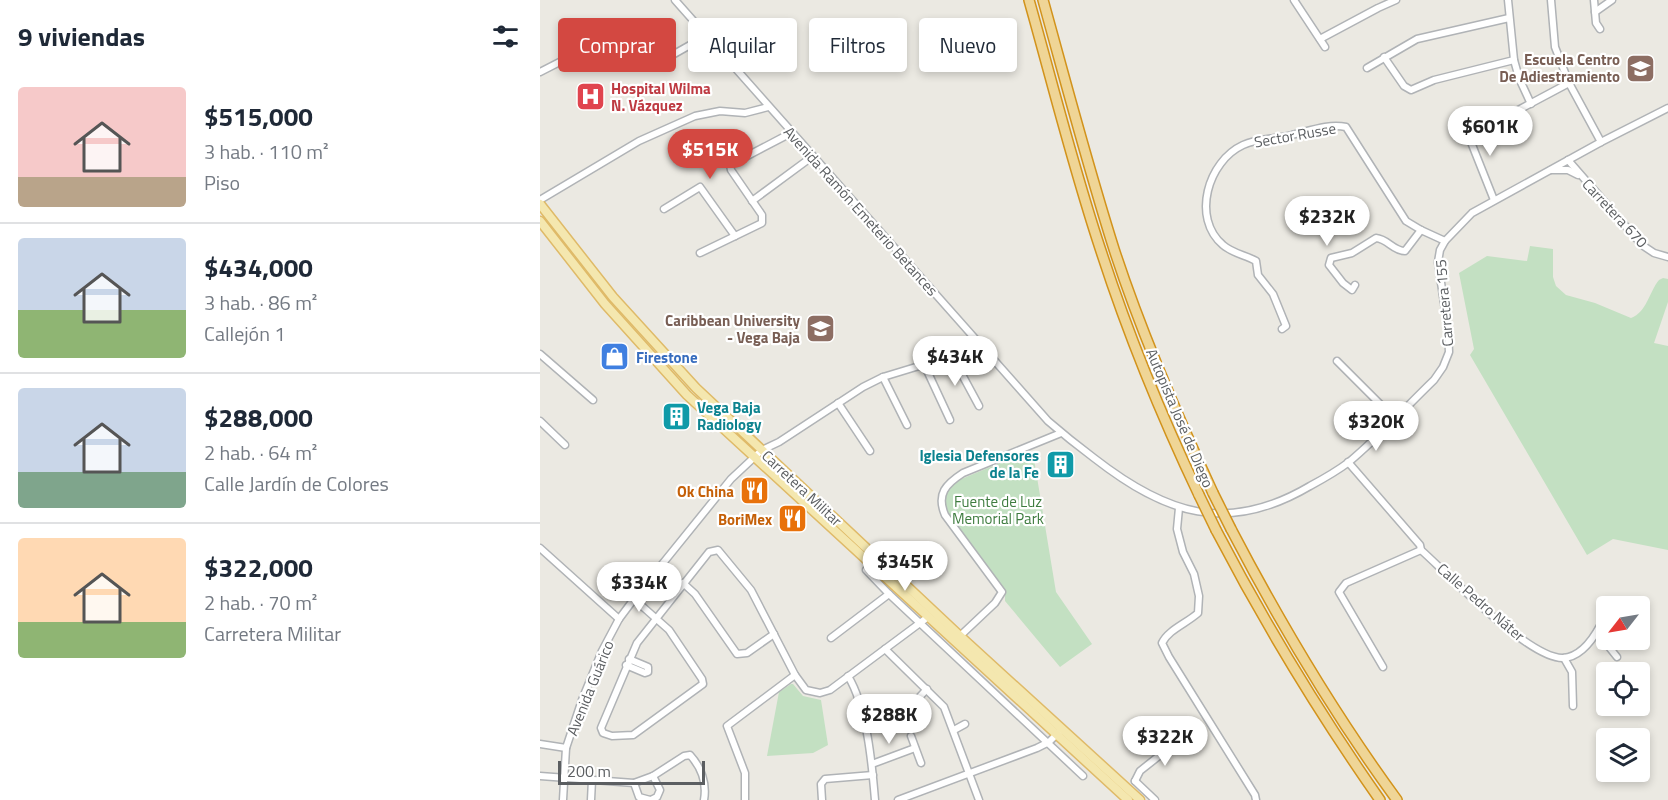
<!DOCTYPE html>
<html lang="es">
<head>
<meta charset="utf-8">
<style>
	:root { --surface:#fff; --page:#f6f6f7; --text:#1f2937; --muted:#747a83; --line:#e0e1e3; --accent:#d34841 }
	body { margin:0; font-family:"Titillium Web",sans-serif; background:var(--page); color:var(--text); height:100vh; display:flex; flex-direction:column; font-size:22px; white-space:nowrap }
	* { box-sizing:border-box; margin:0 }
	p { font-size:20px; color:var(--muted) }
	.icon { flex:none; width:33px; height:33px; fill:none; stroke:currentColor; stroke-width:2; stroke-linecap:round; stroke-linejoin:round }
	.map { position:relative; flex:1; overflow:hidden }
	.sheet { display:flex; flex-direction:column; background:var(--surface); width:540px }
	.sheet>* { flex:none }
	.hud { position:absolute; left:18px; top:18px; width:570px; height:54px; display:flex; gap:12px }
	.needle { width:39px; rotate:239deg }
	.controls { position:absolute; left:1056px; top:596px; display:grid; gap:12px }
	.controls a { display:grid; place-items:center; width:54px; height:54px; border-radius:6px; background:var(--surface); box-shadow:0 3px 9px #0003; font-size:30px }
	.scale { position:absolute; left:18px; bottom:15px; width:147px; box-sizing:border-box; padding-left:6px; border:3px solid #5b5e61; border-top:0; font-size:16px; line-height:21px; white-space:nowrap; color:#5b5e61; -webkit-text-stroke:4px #fff; paint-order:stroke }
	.price { position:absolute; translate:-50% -51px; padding:0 14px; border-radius:21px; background:#fff; color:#222; font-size:20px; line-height:39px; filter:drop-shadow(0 2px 3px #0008) }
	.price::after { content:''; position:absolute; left:50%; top:36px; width:18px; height:14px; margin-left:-9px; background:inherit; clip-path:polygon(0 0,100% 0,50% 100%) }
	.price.on { background:var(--accent); color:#fff }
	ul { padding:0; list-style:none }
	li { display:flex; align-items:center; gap:18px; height:150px; padding:0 18px }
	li+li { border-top:2px solid var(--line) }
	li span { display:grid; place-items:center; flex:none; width:168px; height:120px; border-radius:6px; color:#555 }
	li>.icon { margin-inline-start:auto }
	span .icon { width:72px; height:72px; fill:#fffc; stroke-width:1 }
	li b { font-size:26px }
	h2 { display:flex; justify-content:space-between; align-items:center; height:72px; padding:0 18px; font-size:26px }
	.tag { padding:0 21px; border-radius:6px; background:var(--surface); box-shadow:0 3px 9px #0003; font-size:21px; line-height:54px }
	.tag.on { background:var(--accent); color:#fff }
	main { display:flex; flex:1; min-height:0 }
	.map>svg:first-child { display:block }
	.green { fill:#c3e0c2 }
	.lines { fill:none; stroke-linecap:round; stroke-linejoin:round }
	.minor-casing { stroke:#b0b3b6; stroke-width:9 }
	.major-casing { stroke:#dfba68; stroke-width:11 }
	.highway-casing { stroke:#d2931c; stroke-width:12 }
	.minor { stroke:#fff; stroke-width:6 }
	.major { stroke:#f4e7af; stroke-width:8 }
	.highway { stroke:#efd596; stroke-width:9 }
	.highway-bridge-casing { stroke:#d2931c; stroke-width:12; stroke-linecap:butt }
	.highway-bridge { stroke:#efd596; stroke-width:9 }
	.labels { text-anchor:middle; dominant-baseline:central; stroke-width:4.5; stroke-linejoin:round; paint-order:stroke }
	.education-label { font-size:15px; font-weight:bold; fill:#785e54; stroke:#fff; text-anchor:end }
	.health-label { font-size:15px; font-weight:bold; fill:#be3a42; stroke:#fff; text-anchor:start }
	.street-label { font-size:15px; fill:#5b5e61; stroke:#fff }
	.shop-label { font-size:15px; font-weight:bold; fill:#366cbe; stroke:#fff; text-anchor:start }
	.culture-label { font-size:15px; font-weight:bold; fill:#0d838f; stroke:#fff; text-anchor:start }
	.food-label { font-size:15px; font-weight:bold; fill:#c56008; stroke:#fff; text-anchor:end }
	.park-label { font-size:15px; fill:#3e7c3f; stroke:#fff }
</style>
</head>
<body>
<main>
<section class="sheet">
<h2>9 viviendas<svg class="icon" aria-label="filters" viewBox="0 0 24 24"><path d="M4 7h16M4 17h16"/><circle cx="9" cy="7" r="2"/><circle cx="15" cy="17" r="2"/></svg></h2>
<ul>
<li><span style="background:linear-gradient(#f6c9c9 75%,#b9a48a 0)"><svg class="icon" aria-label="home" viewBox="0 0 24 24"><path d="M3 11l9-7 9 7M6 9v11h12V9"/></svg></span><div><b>$515,000</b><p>3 hab. · 110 m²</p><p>Piso</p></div></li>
<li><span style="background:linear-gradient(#c9d6e8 60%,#8fb573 0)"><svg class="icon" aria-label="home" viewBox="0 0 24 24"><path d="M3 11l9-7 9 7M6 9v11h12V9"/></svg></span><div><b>$434,000</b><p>3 hab. · 86 m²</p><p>Callejón 1</p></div></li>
<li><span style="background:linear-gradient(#c9d6e8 70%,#7fa58c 0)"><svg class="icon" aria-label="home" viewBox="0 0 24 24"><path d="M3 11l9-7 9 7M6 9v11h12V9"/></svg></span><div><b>$288,000</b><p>2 hab. · 64 m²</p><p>Calle Jardín de Colores</p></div></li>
<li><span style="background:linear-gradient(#ffd9b3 70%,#8fb573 0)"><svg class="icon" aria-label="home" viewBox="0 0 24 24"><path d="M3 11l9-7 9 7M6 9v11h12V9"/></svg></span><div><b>$322,000</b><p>2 hab. · 70 m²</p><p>Carretera Militar</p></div></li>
</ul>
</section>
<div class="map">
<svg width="1128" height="800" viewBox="0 0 1128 800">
	<rect width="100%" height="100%" fill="#ebe9e2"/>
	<g class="green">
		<path d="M990,246L1013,249V277L1016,286L1026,295L1055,303L1091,318C1107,312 1109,292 1119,280L1123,278L1128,279V302L1114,343L1128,346V550L1073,539L1047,555L930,355L934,349L919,273L947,256L987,261Z"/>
		<path d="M489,451L493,453L516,592L552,644L520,667L465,601V591L461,584L411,518L404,504L408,489L419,480Z"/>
		<path d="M251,684H253L263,696L281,700L288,745L273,753L227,756L239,692Z"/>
	</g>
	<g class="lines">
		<defs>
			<g id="minor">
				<path d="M135,0L508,421C523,434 538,446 554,458C626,514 687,535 770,486C783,479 797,471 809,462C839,437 866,407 894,380L903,367L909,352L908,330L898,262L900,250L905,241L932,213L1061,142L1128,108"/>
				<path d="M754,0L785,47"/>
				<path d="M968,0L974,60L979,78L991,104"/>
				<path d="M1011,0L1015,47L1029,83L1061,142"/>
				<path d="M1054,0L1056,23L1060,29"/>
				<path d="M1055,12L1072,0"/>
				<path d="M780,39L838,8L856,0"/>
				<path d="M844,57L864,86L871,90L894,80L974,60"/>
				<path d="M827,68L877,39L969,18"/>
				<path d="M0,72L82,30L90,31L120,62L166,36"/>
				<path d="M969,115L1029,83"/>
				<path d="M923,122L954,200"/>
				<path d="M1028,160L1102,245L1114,253L1128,257"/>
				<path d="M1011,170H1028L1038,175"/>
				<path d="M0,200L99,141L155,116L180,111L205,113L228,107"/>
				<path d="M212,201L273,156"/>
				<path d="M124,209L160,187L195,236"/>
				<path d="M160,253L222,223V215L191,170L190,165L251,133"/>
				<path d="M815,285L812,290L803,283L789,265L791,258L812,253L836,238C848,239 853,251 865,251L881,230"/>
				<path d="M742,329L746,326L733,294L718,275L716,261C705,255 692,253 683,245C651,218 668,161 703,145C718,138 737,139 752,135C769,131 789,123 806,127L866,221L881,230L905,241"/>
				<path d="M0,354L53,400"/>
				<path d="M412,356L439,406"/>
				<path d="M797,361L854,418"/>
				<path d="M384,364L410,420"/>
				<path d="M343,377L367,425"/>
				<path d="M298,403L330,451"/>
				<path d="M0,421L25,445"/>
				<path d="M808,462L880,545L881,550C908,574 989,659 1023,658C1041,657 1053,639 1060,626"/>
				<path d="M639,508L637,529L643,552L654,574L659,596L658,613C647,623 628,630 622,643L629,657L715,795L716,800"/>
				<path d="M0,548L79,619"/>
				<path d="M331,565L326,570L349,594L543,776"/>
				<path d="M143,583L155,594L197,654L207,653L234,634"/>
				<path d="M94,599L129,630L162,679L163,684L93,735L72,736L63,733L61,728L97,643L169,552L178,550L211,590L255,675L266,690L280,693L290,690L388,617"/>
				<path d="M1057,632L1077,657"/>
				<path d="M420,636L455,603L462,592L405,515C396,494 406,484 423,473L521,433"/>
				<path d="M291,638L349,594"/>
				<path d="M345,649L404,707L439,800"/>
				<path d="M1024,658L1032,672L1033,706"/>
				<path d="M86,665L105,673L108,672V667L89,659"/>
				<path d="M843,667L799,592L806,583L881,550"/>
				<path d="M308,676C327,707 332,764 335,800"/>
				<path d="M324,724L371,706L387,689"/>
				<path d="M414,730L425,724"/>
				<path d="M371,736L381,763"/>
				<path d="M0,744L26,748"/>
				<path d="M332,764L375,748"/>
				<path d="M0,776L94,783L113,776L144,756L150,755C161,767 167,783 164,800"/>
				<path d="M595,781L600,771L639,740"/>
				<path d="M595,781L615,800"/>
				<path d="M94,783L99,797L110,800"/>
				<path d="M23,800L26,748L42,700L62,651L79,619L94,599L191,479L222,450L239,442L323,387L343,377L412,356L436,341"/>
				<path d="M51,800L52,780"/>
				<path d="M111,800L117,797L120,790L113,776"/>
				<path d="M205,800V773L187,726L255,675"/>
				<path d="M282,800L281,784L285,779L333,775"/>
				<path d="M358,800L497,748L509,742L519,732"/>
			</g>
			<g id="major">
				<path d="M0,204L73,297L156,388L420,636L600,800"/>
				<path d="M0,221L65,304L147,395L588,800"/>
			</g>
			<g id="highway">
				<path d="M489,0C513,85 534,171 562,254C589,337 622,417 659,495"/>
				<path d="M503,0C526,83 548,167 574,249C601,332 636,413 673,493"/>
				<path d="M691,529C740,623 794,714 857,800"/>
				<path d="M676,530C725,624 779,713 840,800"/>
			</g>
		</defs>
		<use href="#minor" class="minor-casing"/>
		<use href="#major" class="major-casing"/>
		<use href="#highway" class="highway-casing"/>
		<use href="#minor" class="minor"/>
		<use href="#major" class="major"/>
		<use href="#highway" class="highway"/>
		<defs>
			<g id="highway-bridge">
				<path d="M673,493L691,529"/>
				<path d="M659,495L676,530"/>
			</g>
		</defs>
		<use href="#highway-bridge" class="highway-bridge-casing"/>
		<use href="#highway-bridge" class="highway-bridge"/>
	</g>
	<defs>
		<symbol id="school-square" viewBox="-11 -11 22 22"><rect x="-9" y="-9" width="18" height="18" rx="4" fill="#8d6e63" stroke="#fff"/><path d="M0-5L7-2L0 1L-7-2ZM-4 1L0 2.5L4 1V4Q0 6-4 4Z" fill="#fff"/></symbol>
		<symbol id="hospital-square" viewBox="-11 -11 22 22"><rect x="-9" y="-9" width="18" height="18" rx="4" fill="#e0444e" stroke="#fff"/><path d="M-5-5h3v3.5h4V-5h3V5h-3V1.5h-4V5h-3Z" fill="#fff"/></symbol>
		<symbol id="university-square" viewBox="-11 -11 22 22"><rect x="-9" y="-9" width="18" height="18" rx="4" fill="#8d6e63" stroke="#fff"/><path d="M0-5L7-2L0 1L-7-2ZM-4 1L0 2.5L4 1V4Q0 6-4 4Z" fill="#fff"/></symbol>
		<symbol id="shop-square" viewBox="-11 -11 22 22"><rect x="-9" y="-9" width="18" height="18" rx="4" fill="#3f7fe0" stroke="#fff"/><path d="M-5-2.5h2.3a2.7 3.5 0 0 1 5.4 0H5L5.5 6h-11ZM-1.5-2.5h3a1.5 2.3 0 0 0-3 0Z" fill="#fff"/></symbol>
		<symbol id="building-square" viewBox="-11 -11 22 22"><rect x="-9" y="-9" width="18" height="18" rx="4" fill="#0f9aa8" stroke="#fff"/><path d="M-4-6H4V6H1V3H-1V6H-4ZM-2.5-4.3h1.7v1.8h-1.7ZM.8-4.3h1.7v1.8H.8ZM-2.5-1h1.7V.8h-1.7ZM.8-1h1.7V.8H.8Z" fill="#fff"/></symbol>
		<symbol id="restaurant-square" viewBox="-11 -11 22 22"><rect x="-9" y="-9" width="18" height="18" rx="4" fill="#e8710a" stroke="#fff"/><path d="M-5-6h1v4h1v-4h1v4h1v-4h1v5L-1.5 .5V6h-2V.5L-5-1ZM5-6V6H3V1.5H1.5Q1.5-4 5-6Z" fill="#fff"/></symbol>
	</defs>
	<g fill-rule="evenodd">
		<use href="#school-square" x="1084" y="52" width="33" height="33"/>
		<use href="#hospital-square" x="34" y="80" width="33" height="33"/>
		<use href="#university-square" x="264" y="312" width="33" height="33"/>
		<use href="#shop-square" x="58" y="340" width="33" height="33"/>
		<use href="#building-square" x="120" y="400" width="33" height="33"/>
		<use href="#building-square" x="504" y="448" width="33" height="33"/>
		<use href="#restaurant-square" x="198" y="474" width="33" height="33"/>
		<use href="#restaurant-square" x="236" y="502" width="33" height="33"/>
	</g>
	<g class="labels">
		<g class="education-label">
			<text x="1080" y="59">Escuela Centro<tspan x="1080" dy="17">De Adiestramiento</tspan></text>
			<text x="260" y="320">Caribbean University<tspan x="260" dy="17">- Vega Baja</tspan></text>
		</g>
		<g class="health-label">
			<text x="71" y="88">Hospital Wilma<tspan x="71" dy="17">N. Vázquez</tspan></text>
		</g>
		<g class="street-label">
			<text transform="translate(755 135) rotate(-10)">Sector Russe</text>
			<text transform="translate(321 211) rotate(48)">Avenida Ramón Emeterio Betances</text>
			<text transform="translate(1075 213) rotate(47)">Carretera 670</text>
			<text transform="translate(904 303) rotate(-95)">Carretera 155</text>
			<text transform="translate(640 418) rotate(67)">Autopista José de Diego</text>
			<text transform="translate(262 488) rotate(43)">Carretera Militar</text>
			<text transform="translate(941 602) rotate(41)">Calle Pedro Náter</text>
			<text transform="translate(50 688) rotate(-68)">Avenida Guárico</text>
		</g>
		<g class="shop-label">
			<text x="96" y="357">Firestone</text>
		</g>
		<g class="culture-label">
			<text x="157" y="407">Vega Baja<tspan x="157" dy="17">Radiology</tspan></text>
			<text x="499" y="455" text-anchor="end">Iglesia Defensores<tspan x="499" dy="17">de la Fe</tspan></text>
		</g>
		<g class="food-label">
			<text x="194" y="491">Ok China</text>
			<text x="232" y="519">BoriMex</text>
		</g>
		<g class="park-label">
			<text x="458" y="501">Fuente de Luz<tspan x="458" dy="17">Memorial Park</tspan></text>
		</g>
	</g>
</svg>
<div class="controls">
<a><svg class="needle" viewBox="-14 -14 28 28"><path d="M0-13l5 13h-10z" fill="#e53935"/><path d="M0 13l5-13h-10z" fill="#747a83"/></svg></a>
<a><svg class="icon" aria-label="locate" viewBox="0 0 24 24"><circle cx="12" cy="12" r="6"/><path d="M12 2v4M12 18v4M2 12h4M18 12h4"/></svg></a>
<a><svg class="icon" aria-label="layers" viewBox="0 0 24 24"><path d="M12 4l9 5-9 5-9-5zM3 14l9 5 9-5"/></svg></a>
</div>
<div class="scale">200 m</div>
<b class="price" style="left:950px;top:157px">$601K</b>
<b class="price on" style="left:170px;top:180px">$515K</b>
<b class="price" style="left:787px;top:247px">$232K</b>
<b class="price" style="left:415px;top:387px">$434K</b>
<b class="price" style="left:836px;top:452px">$320K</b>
<b class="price" style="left:365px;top:592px">$345K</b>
<b class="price" style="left:99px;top:613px">$334K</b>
<b class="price" style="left:349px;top:745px">$288K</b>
<b class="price" style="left:625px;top:767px">$322K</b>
<div class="hud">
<a class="tag on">Comprar</a>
<a class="tag">Alquilar</a>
<a class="tag">Filtros</a>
<a class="tag">Nuevo</a>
</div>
</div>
</main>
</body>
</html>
